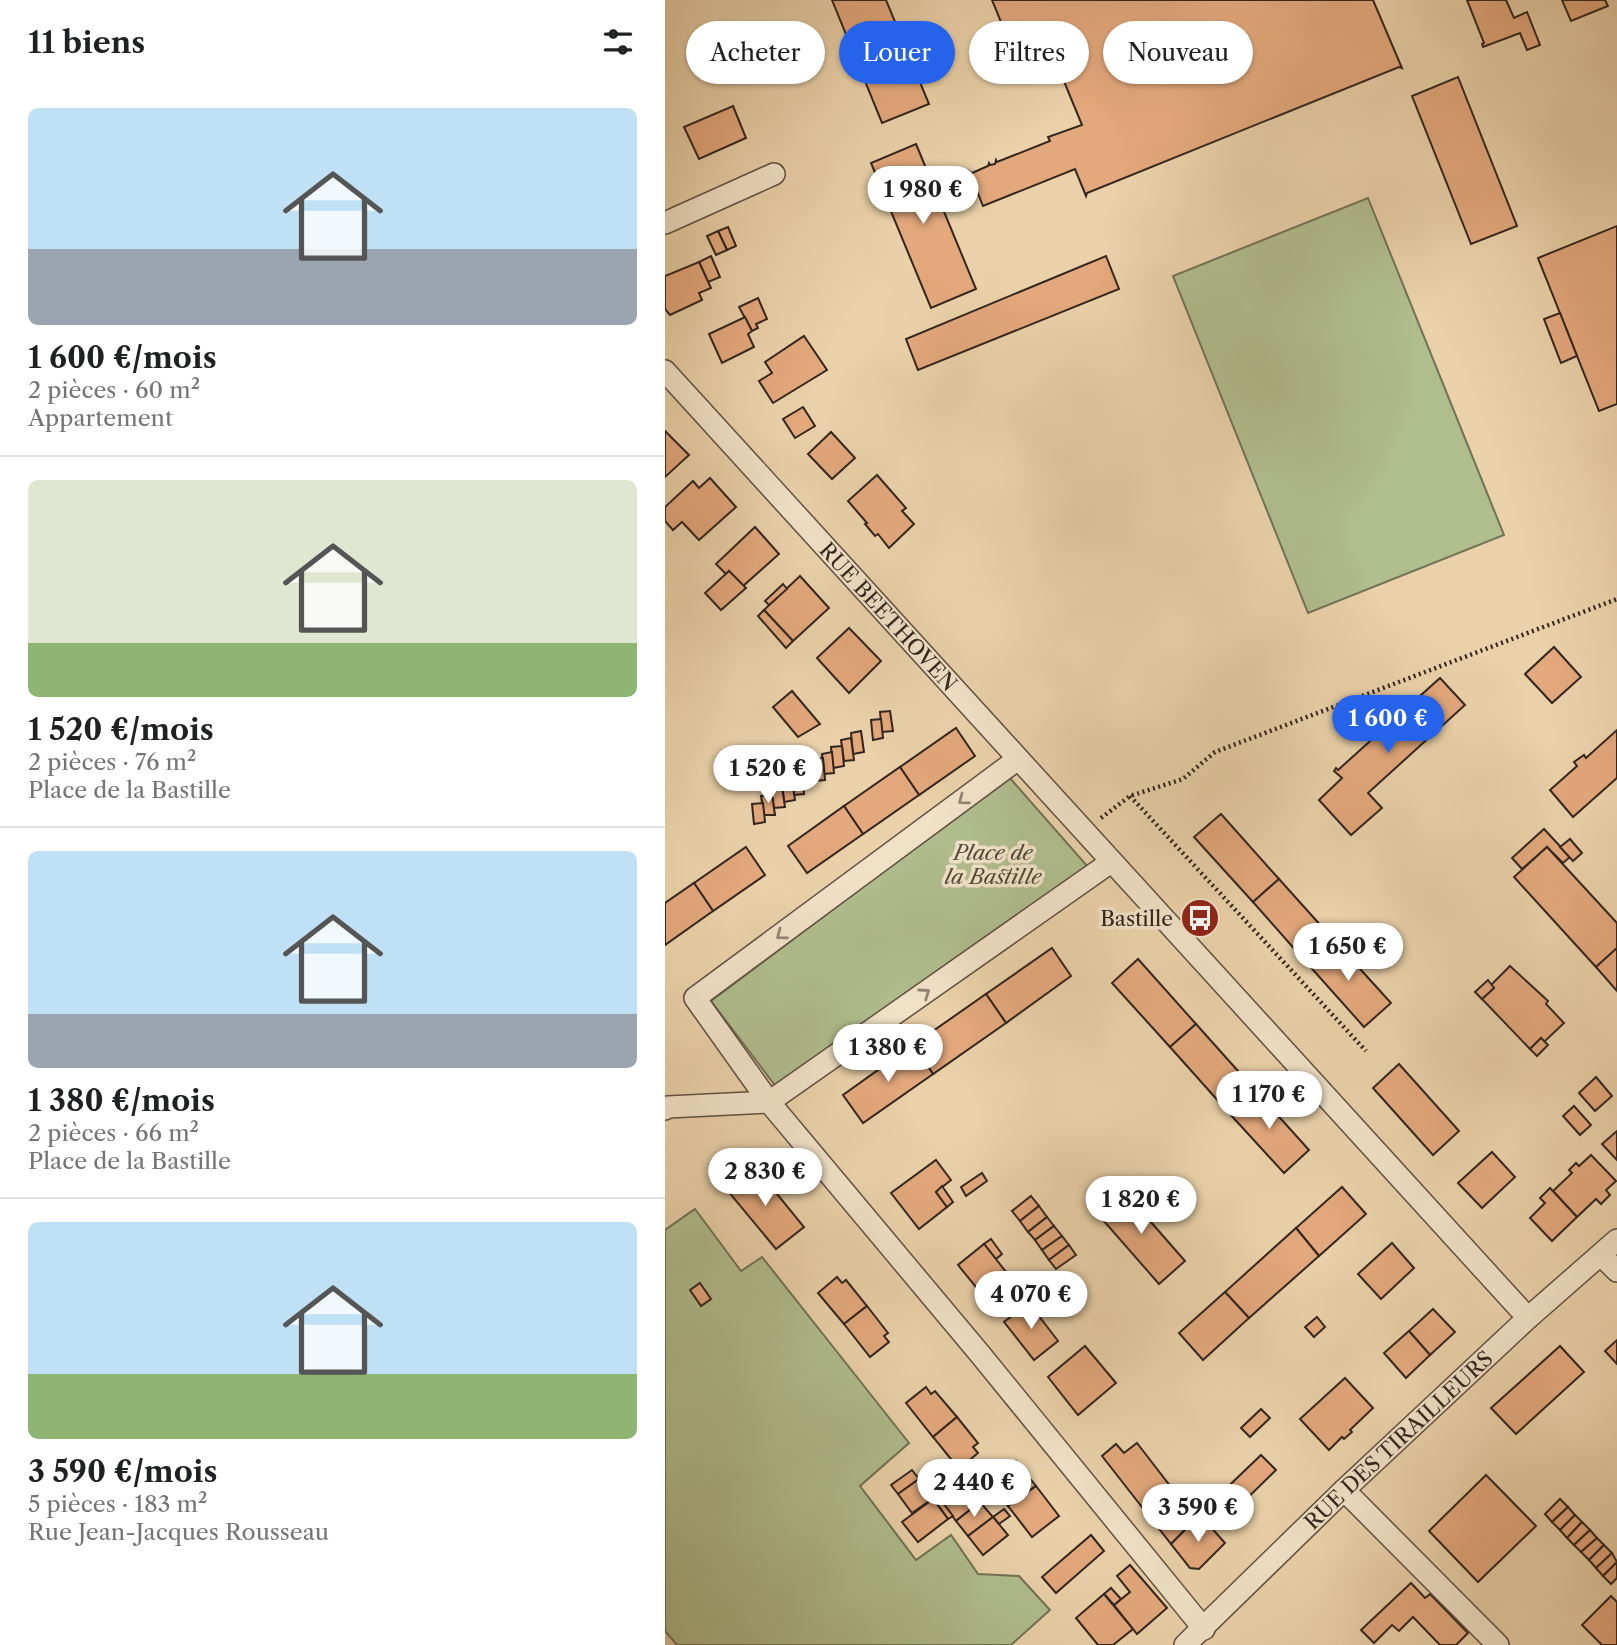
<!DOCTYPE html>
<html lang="fr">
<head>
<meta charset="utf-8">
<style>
	:root { --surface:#fff; --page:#f2f2f2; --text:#202124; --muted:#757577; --line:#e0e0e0; --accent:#2563eb }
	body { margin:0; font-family:"Libre Caslon Text",serif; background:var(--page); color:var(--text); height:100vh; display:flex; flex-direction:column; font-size:26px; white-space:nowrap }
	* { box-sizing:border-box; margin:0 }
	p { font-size:23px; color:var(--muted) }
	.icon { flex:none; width:38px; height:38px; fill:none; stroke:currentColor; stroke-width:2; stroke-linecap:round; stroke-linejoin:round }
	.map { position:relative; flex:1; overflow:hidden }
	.panel { display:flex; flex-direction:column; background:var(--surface); width:665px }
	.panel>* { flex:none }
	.hud { position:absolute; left:21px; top:21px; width:665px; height:63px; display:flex; gap:14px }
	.price { position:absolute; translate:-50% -60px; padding:0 16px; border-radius:24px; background:#fff; color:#222; font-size:23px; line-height:46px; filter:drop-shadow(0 2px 4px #0008) }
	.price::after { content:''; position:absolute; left:50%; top:42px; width:21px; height:16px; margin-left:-10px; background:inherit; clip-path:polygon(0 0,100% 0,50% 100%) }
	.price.current { background:var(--accent); color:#fff }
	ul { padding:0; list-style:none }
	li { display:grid; align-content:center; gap:14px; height:371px; padding:0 28px }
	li+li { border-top:2px solid var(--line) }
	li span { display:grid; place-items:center; height:217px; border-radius:10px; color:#555 }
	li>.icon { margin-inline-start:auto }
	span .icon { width:126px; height:126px; fill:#fffc; stroke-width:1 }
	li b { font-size:30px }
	h2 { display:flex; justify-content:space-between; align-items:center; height:84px; padding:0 28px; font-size:30px }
	.tag { padding:0 24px; border-radius:32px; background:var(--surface); box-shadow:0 2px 5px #0004; font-size:24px; line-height:63px }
	.tag.current { background:var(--accent); color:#fff }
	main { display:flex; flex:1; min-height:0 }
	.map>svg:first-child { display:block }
	.green { fill:#b0bd8d; stroke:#717256; stroke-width:2 }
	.building { fill:#e3a87c; stroke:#32261f; stroke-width:2 }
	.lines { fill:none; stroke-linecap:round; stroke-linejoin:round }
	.street-casing { stroke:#605142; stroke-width:24 }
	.path { stroke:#32261f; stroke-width:4.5; stroke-dasharray:2 3.5; stroke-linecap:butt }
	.street { stroke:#f1e1c7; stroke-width:21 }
	.oneway { stroke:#928473 }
	.labels { text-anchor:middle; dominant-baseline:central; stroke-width:7; stroke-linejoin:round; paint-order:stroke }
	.street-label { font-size:21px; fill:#32261f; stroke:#f1e1c7 }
	.park-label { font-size:21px; font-style:italic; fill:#524c3a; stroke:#f1e1c7 }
	.poi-label { font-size:21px; fill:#32261f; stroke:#f1e1c7; text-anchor:end }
</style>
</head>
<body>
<main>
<section class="panel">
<h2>11 biens<svg class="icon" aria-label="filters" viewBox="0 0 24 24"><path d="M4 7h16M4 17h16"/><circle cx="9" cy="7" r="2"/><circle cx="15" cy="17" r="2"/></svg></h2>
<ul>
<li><span style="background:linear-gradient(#bfe0f5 65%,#9aa5b1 0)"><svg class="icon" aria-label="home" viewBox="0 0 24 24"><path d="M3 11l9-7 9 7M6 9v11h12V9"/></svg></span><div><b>1 600 €/mois</b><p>2 pièces · 60 m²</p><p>Appartement</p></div></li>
<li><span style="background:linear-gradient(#dfe7d0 75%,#8fb573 0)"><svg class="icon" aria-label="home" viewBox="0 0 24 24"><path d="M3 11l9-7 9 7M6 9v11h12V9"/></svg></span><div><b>1 520 €/mois</b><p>2 pièces · 76 m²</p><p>Place de la Bastille</p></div></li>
<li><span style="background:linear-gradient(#bfe0f5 75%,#9aa5b1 0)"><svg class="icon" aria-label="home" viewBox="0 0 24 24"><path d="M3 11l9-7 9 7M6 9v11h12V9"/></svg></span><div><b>1 380 €/mois</b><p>2 pièces · 66 m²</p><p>Place de la Bastille</p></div></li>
<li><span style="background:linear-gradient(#bfe0f5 70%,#8fb573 0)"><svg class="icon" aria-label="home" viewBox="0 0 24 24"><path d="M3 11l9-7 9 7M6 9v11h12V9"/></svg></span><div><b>3 590 €/mois</b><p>5 pièces · 183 m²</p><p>Rue Jean-Jacques Rousseau</p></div></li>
</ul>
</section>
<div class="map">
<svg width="952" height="1645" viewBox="0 0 952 1645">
	<rect width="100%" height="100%" fill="#ead1a9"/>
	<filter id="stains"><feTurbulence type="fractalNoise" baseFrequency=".00286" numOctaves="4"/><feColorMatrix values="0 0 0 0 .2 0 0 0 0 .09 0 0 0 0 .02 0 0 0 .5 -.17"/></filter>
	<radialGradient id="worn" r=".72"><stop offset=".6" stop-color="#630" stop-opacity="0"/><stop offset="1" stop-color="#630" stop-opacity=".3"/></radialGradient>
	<g class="green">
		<path d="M703,198L839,535L643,613L508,276Z"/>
		<path d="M344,777L424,868L118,1096L46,1001Z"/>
		<path d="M30,1209L76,1271L97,1257L244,1443L195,1486L251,1560L286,1535L313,1574L354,1576L385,1610L346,1645H12L0,1631V1230Z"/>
	</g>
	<g class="building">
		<path d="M167,0H221L264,104L217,123Z"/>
		<path d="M327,0H708L737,68L734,67L422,193L421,196L410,169L318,206L304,171L307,173L323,166L324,163L325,165L330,164L331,160L332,162L385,141L383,137L417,125L389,57L356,71Z"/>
		<path d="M802,0H841L849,18L862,12L875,45L862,50L855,33L818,47L817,44L819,43Z"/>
		<path d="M897,0H940L943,6L906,21Z"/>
		<path d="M793,77L852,226L806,244L747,96Z"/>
		<path d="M68,106L81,138L34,159L19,127Z"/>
		<path d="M251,144L311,289L266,308L206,163Z"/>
		<path d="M952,226V404L934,411L873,258Z"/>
		<path d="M63,227L71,246L62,250L53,231Z"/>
		<path d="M53,231L62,250L51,255L42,236Z"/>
		<path d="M46,256L55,277L43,282L34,262Z"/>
		<path d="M441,256L454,289L253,370L241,339Z"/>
		<path d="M34,262L46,288L34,293L37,300L5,315L0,309V276Z"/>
		<path d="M93,298L102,319L91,324L93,328L87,331L74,307Z"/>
		<path d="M895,313L912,356L896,363L879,319Z"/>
		<path d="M80,317L87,331L83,334L89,347L57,363L44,334Z"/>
		<path d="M139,336L162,370L108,403L94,381L107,373L100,362Z"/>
		<path d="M138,407L150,426L130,438L118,419Z"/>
		<path d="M0,431L24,455L0,477Z"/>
		<path d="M166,432L190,458L167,479L143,454Z"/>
		<path d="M212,475L241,508L237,511L249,524L224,548L213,534L210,536L200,524L202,523L183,501Z"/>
		<path d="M45,478L71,507L34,540L17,522L8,530L0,521V507L28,481L34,488Z"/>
		<path d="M90,527L114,554L78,586L64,571L61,574L51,564Z"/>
		<path d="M64,571L81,588L56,610L40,593Z"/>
		<path d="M135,576L164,608L128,641L99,610Z"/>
		<path d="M118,584L122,589L104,605L100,601Z"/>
		<path d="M99,610L128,641L121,648L93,616Z"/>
		<path d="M184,628L216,661L184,693L152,658Z"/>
		<path d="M889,647L916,677L887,703L860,674Z"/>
		<path d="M775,678L800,705L703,793L717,808L686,835L654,800L677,778L669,771L671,768L673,770Z"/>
		<path d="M127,691L155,724L133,737L108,707Z"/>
		<path d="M225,711L228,731L217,732L215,712Z"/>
		<path d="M216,719L218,738L208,740L206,720Z"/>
		<path d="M291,728L310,756L254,795L235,767Z"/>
		<path d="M952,730V778L908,817L885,790L912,766L909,762L919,755L921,758Z"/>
		<path d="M196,731L199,752L188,754L186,733Z"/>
		<path d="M186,738L189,760L179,761L176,740Z"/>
		<path d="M177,746L179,766L168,768L166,747Z"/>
		<path d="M167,752L169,773L159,774L157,754Z"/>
		<path d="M158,758L160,780L149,781L147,759Z"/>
		<path d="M235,767L254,795L198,834L179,806Z"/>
		<path d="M137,773L139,794L129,795L126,774Z"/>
		<path d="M127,781L130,800L119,802L117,782Z"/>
		<path d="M117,787L120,807L109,808L106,789Z"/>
		<path d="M107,795L110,815H99L96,796Z"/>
		<path d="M98,803L100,822L89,824L87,804Z"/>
		<path d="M179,806L198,834L142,873L123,846Z"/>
		<path d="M556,814L614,879L588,902L529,837Z"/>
		<path d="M879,829L905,857L898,863L882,847L857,869L847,858Z"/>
		<path d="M905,839L917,853L908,861L895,847Z"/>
		<path d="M81,847L100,875L48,911L29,883Z"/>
		<path d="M882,847L952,923V948L931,967L849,877Z"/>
		<path d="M614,879L667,938L641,962L588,902Z"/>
		<path d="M29,883L48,911L0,945V903Z"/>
		<path d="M667,938L726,1003L699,1027L641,962Z"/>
		<path d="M387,948L406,976L341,1023L321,994Z"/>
		<path d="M952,948V991L931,967Z"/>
		<path d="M473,959L531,1024L505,1047L447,983Z"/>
		<path d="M845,966L883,1001L881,1004L899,1023L879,1042L876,1038L865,1049L817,999L829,988L826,985Z"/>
		<path d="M823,980L829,988L817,999L810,992Z"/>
		<path d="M321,994L341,1023L268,1074L248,1045Z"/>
		<path d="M531,1024L590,1090L564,1113L505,1047Z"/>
		<path d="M876,1038L883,1045L872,1056L865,1049Z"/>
		<path d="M248,1045L268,1074L198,1123L178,1095Z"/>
		<path d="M734,1064L794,1131L768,1155L708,1088Z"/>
		<path d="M931,1077L947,1096L930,1111L914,1093Z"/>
		<path d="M590,1090L644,1150L619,1173L564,1113Z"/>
		<path d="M909,1106L926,1125L915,1135L898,1116Z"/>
		<path d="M952,1131V1160L937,1144Z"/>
		<path d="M827,1152L850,1177L817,1208L793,1183Z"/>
		<path d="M926,1155L951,1181L941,1190L945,1195L936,1204L931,1199L912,1217L888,1191L907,1173L904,1170L911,1163L914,1166Z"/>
		<path d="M271,1160L286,1180L271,1192L282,1207L254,1229L226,1193Z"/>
		<path d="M78,1163L84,1172L68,1185L61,1176Z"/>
		<path d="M90,1167L139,1227L111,1249L62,1190Z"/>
		<path d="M317,1173L322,1181L301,1196L296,1187Z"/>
		<path d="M277,1186L288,1202L282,1207L271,1192Z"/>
		<path d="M677,1187L701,1214L654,1256L631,1228Z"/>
		<path d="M885,1188L912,1217L887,1241L865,1218L880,1203L875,1198Z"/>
		<path d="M457,1189L520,1261L494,1284L431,1212Z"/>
		<path d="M366,1196L374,1206L355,1221L347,1211Z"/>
		<path d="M374,1206L382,1217L363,1232L355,1221Z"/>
		<path d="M382,1217L389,1226L370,1240L363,1232Z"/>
		<path d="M389,1226L397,1236L377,1250L370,1240Z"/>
		<path d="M631,1228L654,1256L584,1318L560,1292Z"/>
		<path d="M397,1236L404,1245L384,1260L377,1250Z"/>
		<path d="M326,1239L337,1254L331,1259L319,1244Z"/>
		<path d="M727,1243L749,1268L716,1299L693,1274Z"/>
		<path d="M319,1244L349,1282L324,1303L293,1265Z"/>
		<path d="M404,1245L411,1255L391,1269L384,1260Z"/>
		<path d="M172,1277L177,1283L181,1280L202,1306L179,1324L153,1293Z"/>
		<path d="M35,1283L46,1299L36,1306L25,1290Z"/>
		<path d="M560,1292L584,1318L538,1360L514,1333Z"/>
		<path d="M364,1303L393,1341L369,1360L339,1322Z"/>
		<path d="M202,1306L223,1333L219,1336L224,1342L205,1357L179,1324Z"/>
		<path d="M768,1309L790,1332L765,1355L744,1331Z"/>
		<path d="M652,1317L660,1327L649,1337L640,1327Z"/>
		<path d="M744,1331L765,1355L741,1378L719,1353Z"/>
		<path d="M952,1340V1364L940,1351Z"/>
		<path d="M420,1346L451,1383L413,1415L383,1377Z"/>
		<path d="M895,1346L919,1372L851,1434L826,1408Z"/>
		<path d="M680,1378L708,1408L685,1430L687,1432L679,1439L677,1437L664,1450L635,1419Z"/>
		<path d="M261,1387L266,1394L270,1391L292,1417L268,1437L241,1403Z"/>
		<path d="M596,1409L605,1418L585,1437L576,1428Z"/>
		<path d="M292,1417L313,1443L308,1447L313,1453L294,1469L268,1437Z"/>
		<path d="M472,1443L509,1491L484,1516L437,1456L451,1444L459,1453Z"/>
		<path d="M596,1455L611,1470L564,1516L549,1500Z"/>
		<path d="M351,1461L371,1486L343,1506L324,1482Z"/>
		<path d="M247,1470L254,1479L233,1494L226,1485Z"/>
		<path d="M821,1475L871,1526L813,1582L764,1531Z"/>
		<path d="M296,1478L315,1502L291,1521L272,1495Z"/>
		<path d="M254,1479L267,1499L247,1513L233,1494Z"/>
		<path d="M371,1486L394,1516L367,1537L343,1506Z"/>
		<path d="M513,1488L535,1514L506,1544L484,1516Z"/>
		<path d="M272,1495L288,1516L283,1519L268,1498Z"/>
		<path d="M268,1499L283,1519L253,1542L237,1522Z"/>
		<path d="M895,1499L903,1507L887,1522L880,1514Z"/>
		<path d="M315,1502L328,1517L303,1536L291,1521Z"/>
		<path d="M903,1507L910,1515L895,1530L887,1522Z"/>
		<path d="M339,1509L345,1516L334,1524L328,1517Z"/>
		<path d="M535,1515L560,1543L534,1569L525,1568L506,1544Z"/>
		<path d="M910,1515L917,1522L902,1538L895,1530Z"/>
		<path d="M328,1517L343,1535L318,1555L303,1536Z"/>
		<path d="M917,1522L925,1530L909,1545L902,1538Z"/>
		<path d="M925,1530L932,1538L916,1552L909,1545Z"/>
		<path d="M426,1535L439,1551L391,1593L377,1577Z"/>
		<path d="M932,1538L939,1545L924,1560L916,1552Z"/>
		<path d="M939,1545L947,1553L931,1568L924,1560Z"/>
		<path d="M947,1553L952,1562L938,1576L931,1568Z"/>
		<path d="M952,1562V1578L946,1584L938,1576Z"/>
		<path d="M465,1565L502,1608L472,1634L449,1605L465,1592L452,1576Z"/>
		<path d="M746,1583L760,1598L765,1594L803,1633L791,1645H775L748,1617L734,1631L727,1625L709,1643L696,1630Z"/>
		<path d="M446,1588L456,1599L449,1605L439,1594Z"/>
		<path d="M439,1594L468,1629L448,1645H433L411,1618Z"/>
		<path d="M946,1596L952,1602V1645H937L917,1625Z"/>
	</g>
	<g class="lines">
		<defs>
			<g id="street">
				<path d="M0,223L109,174"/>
				<path id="s1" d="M0,371L863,1318"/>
				<path d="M353,759L30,998L104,1102L315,1354L539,1629"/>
				<path d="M104,1102L446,862"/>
				<path d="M0,1109L3,1107L104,1102"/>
				<path d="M936,1255L952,1271"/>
				<path d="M679,1490L833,1645"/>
				<path id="s2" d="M520,1645L679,1490L863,1318L952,1240"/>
			</g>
		</defs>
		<use href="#street" class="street-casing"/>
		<g class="path">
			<path d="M465,796L701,1051"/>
			<path d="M436,818L465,796L518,779L550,752L952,599"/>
		</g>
		<use href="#street" class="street"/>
	</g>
	<defs><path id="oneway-chevron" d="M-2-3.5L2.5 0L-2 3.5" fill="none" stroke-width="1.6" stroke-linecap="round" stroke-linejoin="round" transform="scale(1.75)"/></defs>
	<g class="oneway">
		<use href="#oneway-chevron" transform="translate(298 800) rotate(143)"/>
		<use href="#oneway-chevron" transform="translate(116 935) rotate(143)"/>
		<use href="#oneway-chevron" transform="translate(260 993) rotate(-35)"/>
	</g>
	<defs>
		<symbol id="bus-disc" viewBox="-11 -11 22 22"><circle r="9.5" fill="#8f2418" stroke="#f1e1c7"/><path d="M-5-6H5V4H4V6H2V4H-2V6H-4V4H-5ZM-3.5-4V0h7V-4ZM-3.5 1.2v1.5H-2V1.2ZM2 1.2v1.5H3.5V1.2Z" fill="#fff"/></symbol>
	</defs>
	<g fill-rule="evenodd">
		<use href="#bus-disc" x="513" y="896" width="44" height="44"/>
	</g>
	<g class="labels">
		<g class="street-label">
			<text stroke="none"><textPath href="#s1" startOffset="332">RUE BEETHOVEN</textPath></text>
			<text stroke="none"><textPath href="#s2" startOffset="296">RUE DES TIRAILLEURS</textPath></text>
		</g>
		<g class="park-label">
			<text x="328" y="852">Place de<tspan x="328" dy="24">la Bastille</tspan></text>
		</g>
		<g class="poi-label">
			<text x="508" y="918">Bastille</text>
		</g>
	</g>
	<rect width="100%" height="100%" filter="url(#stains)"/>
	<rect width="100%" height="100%" fill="url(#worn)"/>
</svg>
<b class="price" style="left:258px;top:226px">1 980 €</b>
<b class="price current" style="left:723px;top:755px">1 600 €</b>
<b class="price" style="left:103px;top:805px">1 520 €</b>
<b class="price" style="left:683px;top:983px">1 650 €</b>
<b class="price" style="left:223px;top:1084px">1 380 €</b>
<b class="price" style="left:604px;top:1131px">1 170 €</b>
<b class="price" style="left:100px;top:1208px">2 830 €</b>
<b class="price" style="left:476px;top:1236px">1 820 €</b>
<b class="price" style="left:366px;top:1331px">4 070 €</b>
<b class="price" style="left:309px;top:1519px">2 440 €</b>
<b class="price" style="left:533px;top:1544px">3 590 €</b>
<div class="hud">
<a class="tag">Acheter</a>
<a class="tag current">Louer</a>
<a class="tag">Filtres</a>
<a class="tag">Nouveau</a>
</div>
</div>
</main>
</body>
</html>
